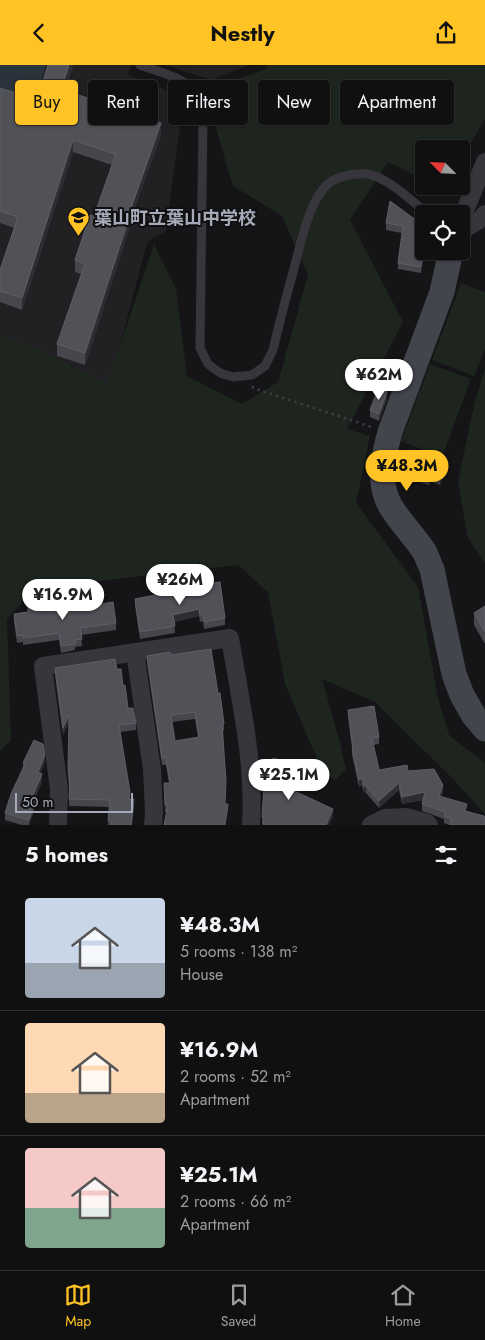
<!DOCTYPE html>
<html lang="en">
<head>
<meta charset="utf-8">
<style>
	:root { --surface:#101011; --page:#1e1e1f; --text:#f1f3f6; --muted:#9c9d9f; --line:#303031; --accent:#ffc325 }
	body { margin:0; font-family:Jost,"Noto Sans JP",sans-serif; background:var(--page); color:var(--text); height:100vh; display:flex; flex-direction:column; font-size:19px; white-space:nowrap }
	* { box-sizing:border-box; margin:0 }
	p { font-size:16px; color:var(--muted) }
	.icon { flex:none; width:28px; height:28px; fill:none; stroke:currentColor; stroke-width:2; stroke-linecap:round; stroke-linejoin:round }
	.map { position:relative; height:760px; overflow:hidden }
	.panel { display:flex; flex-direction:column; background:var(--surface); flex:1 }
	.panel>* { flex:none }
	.banner { position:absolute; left:15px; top:15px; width:455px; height:45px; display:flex; gap:10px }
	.needle { width:32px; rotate:294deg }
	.tools { position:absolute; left:415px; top:75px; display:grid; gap:10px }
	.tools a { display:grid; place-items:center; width:55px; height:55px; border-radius:5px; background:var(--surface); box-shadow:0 1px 4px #0004,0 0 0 1px var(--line); font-size:25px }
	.scale { position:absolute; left:15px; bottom:12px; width:118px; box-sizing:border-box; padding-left:5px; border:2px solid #a6aab8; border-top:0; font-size:14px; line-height:18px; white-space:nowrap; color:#a6aab8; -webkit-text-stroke:4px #101012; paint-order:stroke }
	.price { position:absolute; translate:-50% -42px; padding:0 11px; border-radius:18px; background:#fff; color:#222; font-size:16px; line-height:32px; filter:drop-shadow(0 1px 2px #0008) }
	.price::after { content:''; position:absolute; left:50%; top:30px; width:15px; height:11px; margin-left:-8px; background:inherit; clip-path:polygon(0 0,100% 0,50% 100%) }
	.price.active { background:var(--accent); color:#111 }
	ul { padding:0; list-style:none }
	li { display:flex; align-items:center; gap:15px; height:125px; padding:0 25px }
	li+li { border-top:1px solid var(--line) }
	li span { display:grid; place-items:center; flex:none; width:140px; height:100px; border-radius:5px; color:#555 }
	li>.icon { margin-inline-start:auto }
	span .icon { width:60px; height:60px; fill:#fffc; stroke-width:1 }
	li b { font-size:21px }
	h2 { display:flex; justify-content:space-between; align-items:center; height:60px; padding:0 25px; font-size:21px }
	.tag { padding:0 18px; border-radius:5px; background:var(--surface); box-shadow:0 1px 4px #0004,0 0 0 1px var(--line); font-size:18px; line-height:45px }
	.tag.active { background:var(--accent); color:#111 }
	header { display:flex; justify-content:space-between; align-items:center; height:65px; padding:0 25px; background:var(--accent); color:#111; font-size:22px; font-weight:700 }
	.dock { display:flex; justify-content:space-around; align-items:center; height:70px; border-top:1px solid var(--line); background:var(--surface); font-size:14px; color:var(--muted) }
	.dock a { display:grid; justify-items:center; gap:2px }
	.dock .active { color:var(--accent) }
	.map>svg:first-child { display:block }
	.built { fill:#212124 }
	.green { fill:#1d251e }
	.water { fill:#2a333c }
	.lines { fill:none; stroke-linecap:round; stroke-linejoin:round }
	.path { stroke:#3c3d43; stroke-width:2.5; stroke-dasharray:2.5 4; stroke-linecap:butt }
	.lane { stroke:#36363c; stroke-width:9 }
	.street { stroke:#36363c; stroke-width:18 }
	.secondary { stroke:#43454d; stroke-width:25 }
	.wall { fill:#46464c; fill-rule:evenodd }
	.shaded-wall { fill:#2e2e32 }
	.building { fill:#515158; stroke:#5e5f67; fill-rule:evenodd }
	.labels { text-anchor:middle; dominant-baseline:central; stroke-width:4; stroke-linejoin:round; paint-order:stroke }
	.poi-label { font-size:18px; font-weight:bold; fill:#a6aab8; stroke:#101012; text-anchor:start }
</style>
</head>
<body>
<header><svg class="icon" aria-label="back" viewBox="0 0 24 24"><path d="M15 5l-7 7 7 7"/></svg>Nestly<svg class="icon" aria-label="share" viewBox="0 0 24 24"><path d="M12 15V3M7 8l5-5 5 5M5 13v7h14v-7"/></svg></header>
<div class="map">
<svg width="485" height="760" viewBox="0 0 485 760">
	<rect width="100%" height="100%" fill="#151517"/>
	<g class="built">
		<path d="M0,0H131L128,10L162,23L183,38L166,166L147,177L104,342L0,298Z"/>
		<path d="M165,0H249L212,15Z"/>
	</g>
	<g class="green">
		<path d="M268,0H485V54L461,94V84H424V115L388,97L350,155L403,257L347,364L370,371L356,438L418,522L438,633L449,670L485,698V749L451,712L375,637L322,614L340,678L346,704L334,716L316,691L285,619L268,527L238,500L90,517L27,533L7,554L11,675L0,686V269L52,290L107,319L154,179L176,224L187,311L242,339L278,317L308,210L282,151L233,121L205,26L266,4Z"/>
		<path d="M461,218L485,227V284L474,311L432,295Z"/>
		<path d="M430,299L471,314L442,392L401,376Z"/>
		<path d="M485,304V498L468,473L458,416L475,336Z"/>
	</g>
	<path class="water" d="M0,0H46L33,41L0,31Z"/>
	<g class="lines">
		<path class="path" d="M253,321V323L372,362"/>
		<path class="lane" d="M140,0C156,6 183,12 194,26C200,33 201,43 203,52L200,283L208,299L220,308L233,312L252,310L265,301L273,285C279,259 286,233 293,207C300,183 308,136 328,119C338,110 363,106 375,111C393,118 413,137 428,149"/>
		<g class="street">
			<path d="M461,155L485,97"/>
			<path d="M461,166L481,154L485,149"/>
			<path d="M135,587L152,704L154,747L153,760"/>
			<path d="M58,760L59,724L43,601L230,573C240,634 255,697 251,760"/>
			<path d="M371,760L385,753L406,752L427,758L429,760"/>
		</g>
		<path class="secondary" d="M451,186L442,227L390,367C383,392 377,419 391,442C401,458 414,471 424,486C427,491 429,498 432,504L454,609L462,630L474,651L485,664"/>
	</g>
	<g class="wall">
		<path d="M73,0L65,25L161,70L132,150V155L85,300L57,291V279L81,209L75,207V195L94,151L112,100L73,87L22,245L0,237V205L14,163L0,158V23L37,35Z"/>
		<path d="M386,158L424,161L421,208L398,204V198L402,168L386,165Z"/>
		<path d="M387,334L379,356L370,352V345Z"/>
		<path d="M408,401L446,404L440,420L430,416L429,420L417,416V411L408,408Z"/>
		<path d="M196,522L225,553V560L204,564L203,556L200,557L199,551L174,557L175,568L140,574L135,541V534Z"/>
		<path d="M485,541V579L474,560V548Z"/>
		<path d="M28,542L59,546L116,558V565L81,570L82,581L75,582V585L61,588L59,575L23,580V577L17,578L14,556V549L28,547Z"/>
		<path d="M171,590L218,628L224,659V666H223L225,739H228L227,752L165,747L164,718H169L166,700H162L147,598V591ZM195,654L198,672L175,676L172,657Z"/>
		<path d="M55,603L117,604L123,621L128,643L136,658V665L120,667L130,734L134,741L132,760H108L110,742L69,741V723L68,711L69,657L63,670L55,610Z"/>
		<path d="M348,645L379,672V679L373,680L379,705L408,706L443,727L441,732L467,746L485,760H449L444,758V754L422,746V739L423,735L402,739L399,725L379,743L366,728H364L362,720L359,722L352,690V683L348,652Z"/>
		<path d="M45,697L40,708L42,716L34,736L35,743L29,760H22L5,755V748L23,703V698Z"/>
		<path d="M295,706L290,724L333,751L262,759V752Z"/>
	</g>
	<g class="shaded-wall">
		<path d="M69,0H73L61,36V24Z"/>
		<path d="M161,58V70L132,150V155L85,300V288L131,143Z"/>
		<path d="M73,75V87L22,245V233Z"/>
		<path d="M424,186H425L421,208V202Z"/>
		<path d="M387,327V334L379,356V349Z"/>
		<path d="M446,397V404L440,420V413Z"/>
		<path d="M430,409V416L429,420V413Z"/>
		<path d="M199,544V551L173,557V550Z"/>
		<path d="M69,650V657L63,670V663Z"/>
		<path d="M45,690V697L38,714V707Z"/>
		<path d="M295,699V706L288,730V723Z"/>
		<path d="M42,709V716L31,742V735Z"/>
		<path d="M362,713V720L359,722V715Z"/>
		<path d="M399,718V725L379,743V736Z"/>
		<path d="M443,720V727L439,738V731Z"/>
		<rect x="364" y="721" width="2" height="7"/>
		<path d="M425,727V734L402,739V732Z"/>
		<path d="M35,736V743L29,760V755Z"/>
		<path d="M333,744V751L329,760H326Z"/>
	</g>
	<g class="building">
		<path d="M48,0H69L61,24L161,58L131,143L132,144L85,288L57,279L85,199L75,195L90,150L94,151L116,89L73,75L22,233L0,226V205L18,152L0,146V23L37,35Z"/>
		<path d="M390,136L424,161V184L421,202L398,198L403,161L386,158Z"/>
		<path d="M378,324L387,327L379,349L370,345Z"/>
		<path d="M415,385L446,397L440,413L430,409L429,413L417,409L418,405L408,401Z"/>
		<path d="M220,517L225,553L204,557L203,549L200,550L199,544L173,550L175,561L140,567L135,534L196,522V520Z"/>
		<path d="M113,537L116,558L80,563L82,574L75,575V579L61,581L59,568L23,573V570L17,571L14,549L28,547V542L58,538L59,546Z"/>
		<path d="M485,541V567L474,548Z"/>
		<path d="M211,584L218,628H220L224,659H222L226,716L225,739H228L225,760H164L168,740H165L164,718H170L166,693H162L147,591L170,587L171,590ZM195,647L199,672L175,676L171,650Z"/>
		<path d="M115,594L117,604H121L123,621L125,620L128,643H133L136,658L119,660L130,727L129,734H134L131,760H111L112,757L108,756L110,735L69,734L70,717L68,704L69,650L63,663L55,603Z"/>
		<path d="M374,641L379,672L372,673L379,705L407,700L408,706L434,704L443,720L439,731L467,739L465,746L484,751L485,753V760H450L452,754L444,751L446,747L422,739L425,727L402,732L399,718L379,736L366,721H364L362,713L359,715L352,683H353L348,645Z"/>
		<path d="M34,675L43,679L45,690L38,707L42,709L31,735L35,736L29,755L5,748L11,729L25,699L23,698Z"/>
		<path d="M273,693L295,699L288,723L333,744L326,760H263L264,753L262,752L264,722Z"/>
	</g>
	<defs>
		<symbol id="school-pin" viewBox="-11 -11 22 30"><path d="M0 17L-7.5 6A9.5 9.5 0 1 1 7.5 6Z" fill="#ffc325" stroke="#101012"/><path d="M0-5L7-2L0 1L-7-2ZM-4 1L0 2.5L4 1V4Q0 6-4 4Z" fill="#111"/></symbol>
	</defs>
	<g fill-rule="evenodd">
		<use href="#school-pin" x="66" y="140" width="25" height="34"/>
	</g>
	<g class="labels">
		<g class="poi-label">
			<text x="94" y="153">葉山町立葉山中学校</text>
		</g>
	</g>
</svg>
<div class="tools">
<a><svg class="needle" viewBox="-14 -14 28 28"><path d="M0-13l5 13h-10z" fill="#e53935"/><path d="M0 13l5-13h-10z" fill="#9c9d9f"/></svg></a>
<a><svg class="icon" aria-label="locate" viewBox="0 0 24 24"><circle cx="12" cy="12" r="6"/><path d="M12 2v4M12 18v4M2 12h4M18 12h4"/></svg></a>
</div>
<div class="scale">50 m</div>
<b class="price" style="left:379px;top:336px">¥62M</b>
<b class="price active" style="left:407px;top:427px">¥48.3M</b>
<b class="price" style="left:180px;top:541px">¥26M</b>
<b class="price" style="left:63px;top:556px">¥16.9M</b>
<b class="price" style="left:289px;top:736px">¥25.1M</b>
<div class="banner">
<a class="tag active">Buy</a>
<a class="tag">Rent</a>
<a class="tag">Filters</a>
<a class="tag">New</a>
<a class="tag">Apartment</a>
</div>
</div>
<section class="panel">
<h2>5 homes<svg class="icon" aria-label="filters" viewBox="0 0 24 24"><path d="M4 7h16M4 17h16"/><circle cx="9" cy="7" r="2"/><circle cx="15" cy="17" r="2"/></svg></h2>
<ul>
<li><span style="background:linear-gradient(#c9d6e8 65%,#9aa5b1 0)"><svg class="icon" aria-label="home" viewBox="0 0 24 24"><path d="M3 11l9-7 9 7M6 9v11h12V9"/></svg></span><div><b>¥48.3M</b><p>5 rooms · 138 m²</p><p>House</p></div></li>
<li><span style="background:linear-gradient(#ffd9b3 70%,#b9a48a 0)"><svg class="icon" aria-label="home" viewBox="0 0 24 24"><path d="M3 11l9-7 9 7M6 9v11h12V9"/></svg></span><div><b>¥16.9M</b><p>2 rooms · 52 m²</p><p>Apartment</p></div></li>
<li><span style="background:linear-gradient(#f6c9c9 60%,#7fa58c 0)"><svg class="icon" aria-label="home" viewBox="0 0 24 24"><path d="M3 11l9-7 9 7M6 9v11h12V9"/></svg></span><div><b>¥25.1M</b><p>2 rooms · 66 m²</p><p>Apartment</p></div></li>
</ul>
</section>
<nav class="dock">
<a class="active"><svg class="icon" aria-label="map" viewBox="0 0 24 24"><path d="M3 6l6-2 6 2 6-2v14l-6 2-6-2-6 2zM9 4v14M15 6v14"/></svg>Map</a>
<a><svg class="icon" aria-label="saved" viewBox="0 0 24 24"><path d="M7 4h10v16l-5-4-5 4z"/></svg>Saved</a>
<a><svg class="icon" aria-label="home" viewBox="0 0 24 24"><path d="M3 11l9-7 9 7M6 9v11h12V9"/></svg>Home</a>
</nav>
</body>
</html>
